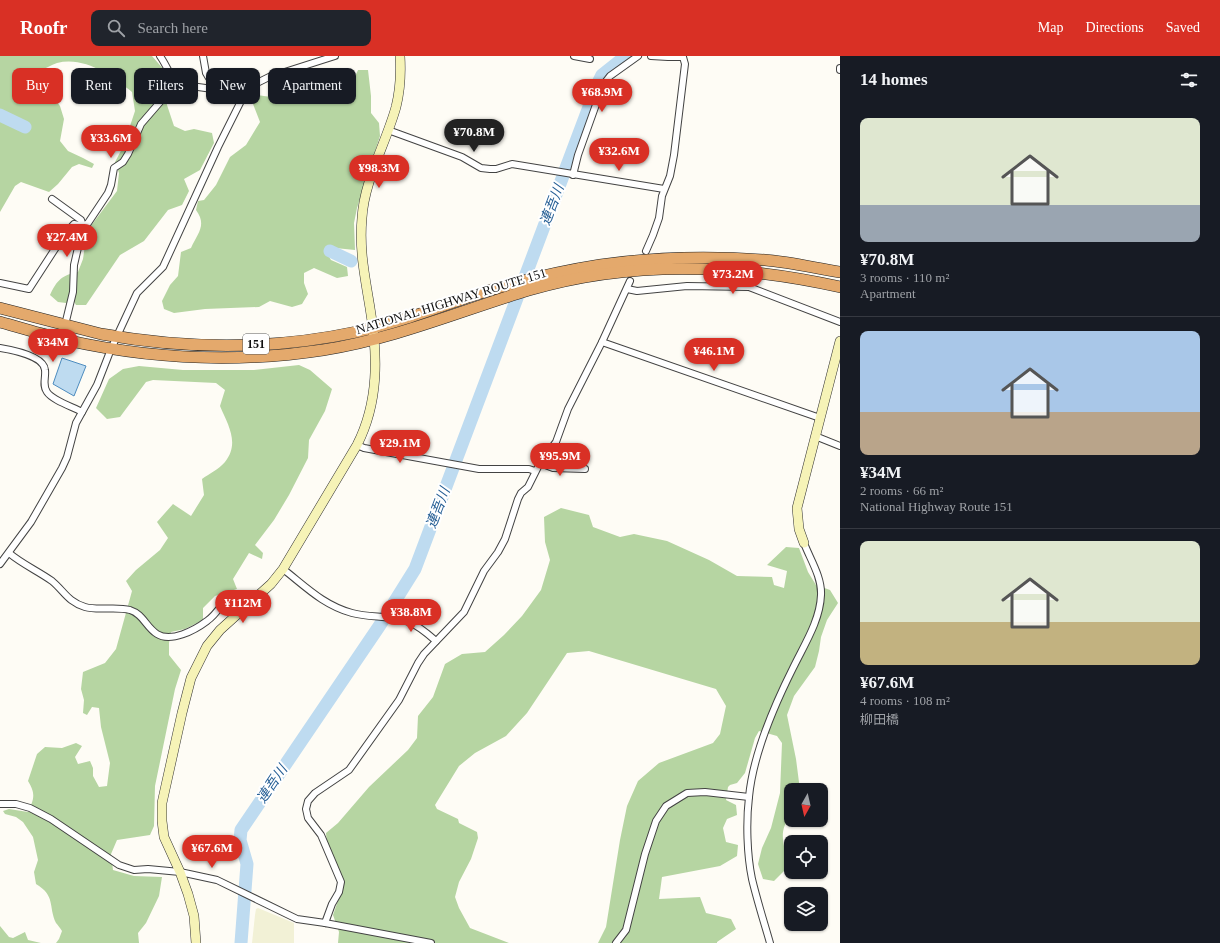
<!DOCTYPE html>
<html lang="en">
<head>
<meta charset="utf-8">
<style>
	:root { --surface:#171b24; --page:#20242c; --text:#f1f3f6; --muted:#9ea1a6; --line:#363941; --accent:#d93025 }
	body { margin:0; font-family:"Times New Roman","Noto Sans JP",serif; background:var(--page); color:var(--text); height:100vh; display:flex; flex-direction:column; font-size:15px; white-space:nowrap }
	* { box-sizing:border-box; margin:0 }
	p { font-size:13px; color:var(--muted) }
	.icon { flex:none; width:22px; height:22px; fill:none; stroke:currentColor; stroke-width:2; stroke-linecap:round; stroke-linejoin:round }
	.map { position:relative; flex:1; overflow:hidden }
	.panel { display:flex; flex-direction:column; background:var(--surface); width:380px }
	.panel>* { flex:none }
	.banner { position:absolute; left:12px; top:12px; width:380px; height:36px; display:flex; gap:8px }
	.needle { width:26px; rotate:188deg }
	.fabs { position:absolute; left:784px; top:727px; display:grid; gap:8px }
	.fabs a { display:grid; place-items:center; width:44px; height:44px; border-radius:8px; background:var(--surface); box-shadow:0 1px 3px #0004; font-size:20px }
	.price { position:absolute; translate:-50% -34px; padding:0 9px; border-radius:14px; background:var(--accent); color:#fff; font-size:13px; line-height:26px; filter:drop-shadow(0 1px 2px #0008) }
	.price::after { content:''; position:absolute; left:50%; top:24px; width:12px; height:9px; margin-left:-6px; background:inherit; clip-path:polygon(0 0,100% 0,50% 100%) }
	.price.current { background:#222; color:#fff }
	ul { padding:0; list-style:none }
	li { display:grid; align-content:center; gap:8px; height:212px; padding:0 20px }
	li+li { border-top:1px solid var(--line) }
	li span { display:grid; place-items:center; height:124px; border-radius:8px; color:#555 }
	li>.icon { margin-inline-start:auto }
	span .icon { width:72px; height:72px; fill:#fffc; stroke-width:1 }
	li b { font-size:17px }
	h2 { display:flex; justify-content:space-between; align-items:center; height:48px; padding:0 20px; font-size:17px }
	.chip { padding:0 14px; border-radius:8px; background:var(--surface); box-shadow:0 1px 3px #0004; font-size:14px; line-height:36px }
	.chip.current { background:var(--accent); color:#fff }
	header { display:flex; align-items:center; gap:24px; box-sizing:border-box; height:56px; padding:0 20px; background:var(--accent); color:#fff }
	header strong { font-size:19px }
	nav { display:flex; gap:22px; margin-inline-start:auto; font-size:14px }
	.search { width:280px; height:36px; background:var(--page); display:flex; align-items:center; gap:10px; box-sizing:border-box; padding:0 14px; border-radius:8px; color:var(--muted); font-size:15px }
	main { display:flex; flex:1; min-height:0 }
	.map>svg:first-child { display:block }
	.farmland { fill:#f2f1d6 }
	.forest { fill:#b6d5a2 }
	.water { fill:#bedbf0; stroke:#4d8cbf }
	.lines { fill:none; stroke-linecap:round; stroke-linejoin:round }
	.river { stroke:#bedbf0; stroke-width:13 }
	.street-casing { stroke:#434343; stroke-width:8 }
	.secondary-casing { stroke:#323232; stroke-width:10 }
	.highway-casing { stroke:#212121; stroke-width:12 }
	.street { stroke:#fff; stroke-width:6 }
	.secondary { stroke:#f6f3b7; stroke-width:9 }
	.highway { stroke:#e4a96c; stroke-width:11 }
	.labels { text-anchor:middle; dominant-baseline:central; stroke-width:4; stroke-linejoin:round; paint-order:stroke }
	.shield { fill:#fff; stroke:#585858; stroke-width:1 }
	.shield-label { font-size:12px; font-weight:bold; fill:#101010 }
	.street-label { font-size:13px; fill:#101010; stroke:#fff }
	.water-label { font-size:14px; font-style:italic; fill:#265f95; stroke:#fff }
</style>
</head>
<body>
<header>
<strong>Roofr</strong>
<div class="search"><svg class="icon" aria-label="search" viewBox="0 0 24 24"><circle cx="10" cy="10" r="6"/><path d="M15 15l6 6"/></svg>Search here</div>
<nav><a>Map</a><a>Directions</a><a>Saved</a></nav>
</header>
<main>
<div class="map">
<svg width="840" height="887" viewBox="0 0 840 887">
	<rect width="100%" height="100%" fill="#fefcf5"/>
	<path class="farmland" d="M258,852L294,867V887H252L255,859L256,853Z"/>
	<g class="forest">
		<path d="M0,0H152L165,15L167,49L174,70L185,75L194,73L212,77L214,87L200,114L184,123L189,135L182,149L168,154L144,185L120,199L86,249H76L73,244L66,247L58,246L50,239C57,224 62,219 78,216L83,203L87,175L117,135L119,117L115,106L123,91L135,55L132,36C112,20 85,0 57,7C51,9 46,12 40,15L41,26L60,50L64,63L60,85L68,95L83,102L94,108L92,112L79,108L72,111L58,128L49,136L21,126L15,130L0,156Z"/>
		<path d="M358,14H368L371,40V57L379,67L380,80L357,152L354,167L355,194L335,192L326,196L331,204L347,211L348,220L337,222L314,212L304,217V227L308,238L302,248L292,251L270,245L259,251L205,253L174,257L164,253L162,245L170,229L178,220L181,196L191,192C198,177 207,169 196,154L198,145L204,144L216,129L230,101L246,89L260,66L253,48L257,39L271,41L316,36L346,29L354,23Z"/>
		<path d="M299,309L310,314L332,333L325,355L309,384L308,402L289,439L274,464L255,489L263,497L262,503L249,497L233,523L237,533L215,540L203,552V564L185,573L171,576L169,587V599L181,614L175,633L155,730L154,770L150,779L117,784L111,798L113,814L134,820L162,821L159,840L146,867L138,877L139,887H56L59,883L62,875C60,872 58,869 56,867C48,850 56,840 36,828L34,816L38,804L33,781L23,766L16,761L5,758L3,755L9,753L28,756C34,743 36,738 28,725L37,698L45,691L62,692L76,687L82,690L75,701L78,708L90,705L93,712V720L99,731L107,730L110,707L101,671L99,652L92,651L87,659L83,657L84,644L81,633L83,616L105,607L116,593L132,535L126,525L136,514L160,494L168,482L157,466L173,448L191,460L204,439L202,423C209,418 219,413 225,406C240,387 228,369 220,350L225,334L216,327L153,324L146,326L120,361L107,363L96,352L109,323L123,313L139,310L183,314H254Z"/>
		<path d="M561,452L589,459L593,471L620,481L634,478L667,485L709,504L737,520L772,521L774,529L784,532L787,515L767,509L786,491L799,492L808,516L816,529L830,534L838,547L827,564L821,581L819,595L815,611L794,640L787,659L796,703L800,734H791V761C777,773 784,793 790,809L774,825L763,823L758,808L762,792L771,772L780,737L782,687L777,680L759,675L755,682L745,717L737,727L730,729L728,731L726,744L736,749L737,759L727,763L723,772L726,786L738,789L737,800L720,810L662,821L659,843L700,841L706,857L731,863L736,873L717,886V887H598L606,871L620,784L627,750L638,725L659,707L713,687L720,678L726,650L716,633L589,595L567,597L527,657L506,680L475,697L459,710L435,749L437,753L458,763L459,767L477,776L478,782L471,803L459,826L455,841L459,852L470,872L509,887H338L339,876L333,859L341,836L327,790L326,777L338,767L369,731L408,694L417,682L418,660L433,641L445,608L462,598L485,596L504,579L522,560L541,534L550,504L545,486L544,461Z"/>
		<path d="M0,870L9,881L13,882L25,876L28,884L41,887H0Z"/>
	</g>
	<path class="water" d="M62,302L86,310L74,340L53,328Z"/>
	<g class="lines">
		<g class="river">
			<path d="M0,59L25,71"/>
			<path d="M330,195L351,205"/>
			<path d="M241,887L247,808L240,784L241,774L380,569L415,513L598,27L602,19L626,0"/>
		</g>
		<defs>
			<g id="street">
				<path d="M160,0C167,10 171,22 179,31"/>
				<path d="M203,0L206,17L209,22L233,35"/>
				<path d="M574,0L590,3"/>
				<path d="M840,12V14"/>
				<path d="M388,74L462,101L481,112L490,113H496L512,108L664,133"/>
				<path d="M573,119L578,99L603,29L610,20L638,0"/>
				<path d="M52,143L81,164L83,170L74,209L73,236L65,269"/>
				<path d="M646,195L653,179L659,162L662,140L670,120L674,99L685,8L683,1H668L651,0"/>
				<path d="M0,227L29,233L64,179L74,168L83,170L88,167L108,137L111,129L114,112L123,106L128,98L141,68L167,38L173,33L179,31L191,30L234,36L244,39"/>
				<path d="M627,233L637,235L687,230L749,231L840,266"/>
				<path d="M602,286L820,362"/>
				<path d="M0,292C12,294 44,300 45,314C46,322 42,329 47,336C52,344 73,351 82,356"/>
				<path d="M815,380L840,390"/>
				<path d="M357,389L364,392L479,413H529L535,415"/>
				<path d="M540,407L553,412L585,413"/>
				<path d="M9,497C22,508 38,515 52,525C64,535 68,546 85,551C99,555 115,550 130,554C143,558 146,571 157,578C171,587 195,574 207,565C216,559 222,548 229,540C239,538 245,539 254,545"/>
				<path d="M0,508L31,466L62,412L67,401L76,367L97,329L111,293L137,237L163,211L218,91L244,39L257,27L269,21L335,0"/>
				<path d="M283,513C305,530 323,549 352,557C370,562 391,559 409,566C419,570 428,578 436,585"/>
				<path d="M0,748H16L30,752L51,763L119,809L134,814L148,813L180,816L217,824L297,863L325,867L431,887"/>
				<path d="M325,867L332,848L339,836L341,826L321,779L308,762L306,753L308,745L315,737L349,714L399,644L418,607L424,598L464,556L484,515L498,496L505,483L518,443L521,437L528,431L539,409L556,386L568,353L602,286L630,225"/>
				<path d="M616,887L626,874L645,798L656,765L666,750L687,737L705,736L749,741"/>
				<path d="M770,887C764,866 757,844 752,823C747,799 746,766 749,741C753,698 774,650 793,612C804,589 820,565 821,539C822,521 810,503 804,487"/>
			</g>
			<g id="secondary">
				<path d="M804,487L799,473L797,452L840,285"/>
				<path d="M196,887L194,860L188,838L180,816L164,781L162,765V747L182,657L191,622L207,590L220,574L271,528L283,513L357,389C379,346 378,299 370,252C365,221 359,194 362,162C364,125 386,87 396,51C400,35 401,16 400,0"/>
			</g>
			<g id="highway">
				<path d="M0,252L101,278C185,293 272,294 356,276C394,268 431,254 468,241C511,227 555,216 600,209C654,201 711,200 765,204C790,206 815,212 840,216"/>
				<path d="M0,266C22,272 44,279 66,284C150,303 238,307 323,294C394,283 460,255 529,234C631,204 737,208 840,231"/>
			</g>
		</defs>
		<use href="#street" class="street-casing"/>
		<use href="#secondary" class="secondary-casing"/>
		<use href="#highway" class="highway-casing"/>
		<use href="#street" class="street"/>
		<use href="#secondary" class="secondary"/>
		<use href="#highway" class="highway"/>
	</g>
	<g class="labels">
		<rect class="shield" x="243" y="278" width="26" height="20" rx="3"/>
		<g class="shield-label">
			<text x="256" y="288">151</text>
		</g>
		<g class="street-label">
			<text transform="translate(451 245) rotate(-17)">NATIONAL HIGHWAY ROUTE 151</text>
		</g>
		<g class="water-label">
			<text transform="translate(552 149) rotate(-69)">連吾川</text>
			<text transform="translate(438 452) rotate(-69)">連吾川</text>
			<text transform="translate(272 728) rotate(-56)">連吾川</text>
		</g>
	</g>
</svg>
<div class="fabs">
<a><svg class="needle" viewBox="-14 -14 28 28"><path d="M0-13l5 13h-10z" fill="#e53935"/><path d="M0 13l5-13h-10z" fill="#9ea1a6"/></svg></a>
<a><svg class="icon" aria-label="locate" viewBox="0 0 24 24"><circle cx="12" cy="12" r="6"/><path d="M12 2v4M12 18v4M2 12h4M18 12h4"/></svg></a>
<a><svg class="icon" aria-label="layers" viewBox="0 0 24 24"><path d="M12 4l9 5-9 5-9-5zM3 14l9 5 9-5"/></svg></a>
</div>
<b class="price" style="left:602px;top:57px">¥68.9M</b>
<b class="price current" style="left:474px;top:97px">¥70.8M</b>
<b class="price" style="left:111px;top:103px">¥33.6M</b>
<b class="price" style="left:619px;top:116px">¥32.6M</b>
<b class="price" style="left:379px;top:133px">¥98.3M</b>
<b class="price" style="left:67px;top:202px">¥27.4M</b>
<b class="price" style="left:733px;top:239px">¥73.2M</b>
<b class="price" style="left:53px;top:307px">¥34M</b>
<b class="price" style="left:714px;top:316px">¥46.1M</b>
<b class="price" style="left:400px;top:408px">¥29.1M</b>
<b class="price" style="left:560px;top:421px">¥95.9M</b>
<b class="price" style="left:243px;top:568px">¥112M</b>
<b class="price" style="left:411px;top:577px">¥38.8M</b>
<b class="price" style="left:212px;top:813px">¥67.6M</b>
<div class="banner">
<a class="chip current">Buy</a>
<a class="chip">Rent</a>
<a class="chip">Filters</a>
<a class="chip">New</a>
<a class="chip">Apartment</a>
</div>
</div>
<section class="panel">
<h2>14 homes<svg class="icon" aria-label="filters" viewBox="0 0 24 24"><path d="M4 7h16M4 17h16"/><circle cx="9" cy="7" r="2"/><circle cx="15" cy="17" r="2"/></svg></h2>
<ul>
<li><span style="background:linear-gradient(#dfe7d0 70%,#9aa5b1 0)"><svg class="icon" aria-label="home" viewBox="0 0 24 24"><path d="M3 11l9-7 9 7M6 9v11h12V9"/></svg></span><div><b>¥70.8M</b><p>3 rooms · 110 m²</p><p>Apartment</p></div></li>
<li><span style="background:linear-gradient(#a9c7e8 65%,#b9a48a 0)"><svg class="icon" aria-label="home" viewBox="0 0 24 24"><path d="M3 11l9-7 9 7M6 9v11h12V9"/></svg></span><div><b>¥34M</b><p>2 rooms · 66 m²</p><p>National Highway Route 151</p></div></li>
<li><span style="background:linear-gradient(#dfe7d0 65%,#c2b280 0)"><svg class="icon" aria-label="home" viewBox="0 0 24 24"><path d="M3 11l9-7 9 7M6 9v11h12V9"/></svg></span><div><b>¥67.6M</b><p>4 rooms · 108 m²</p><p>柳田橋</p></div></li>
</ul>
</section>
</main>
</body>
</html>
